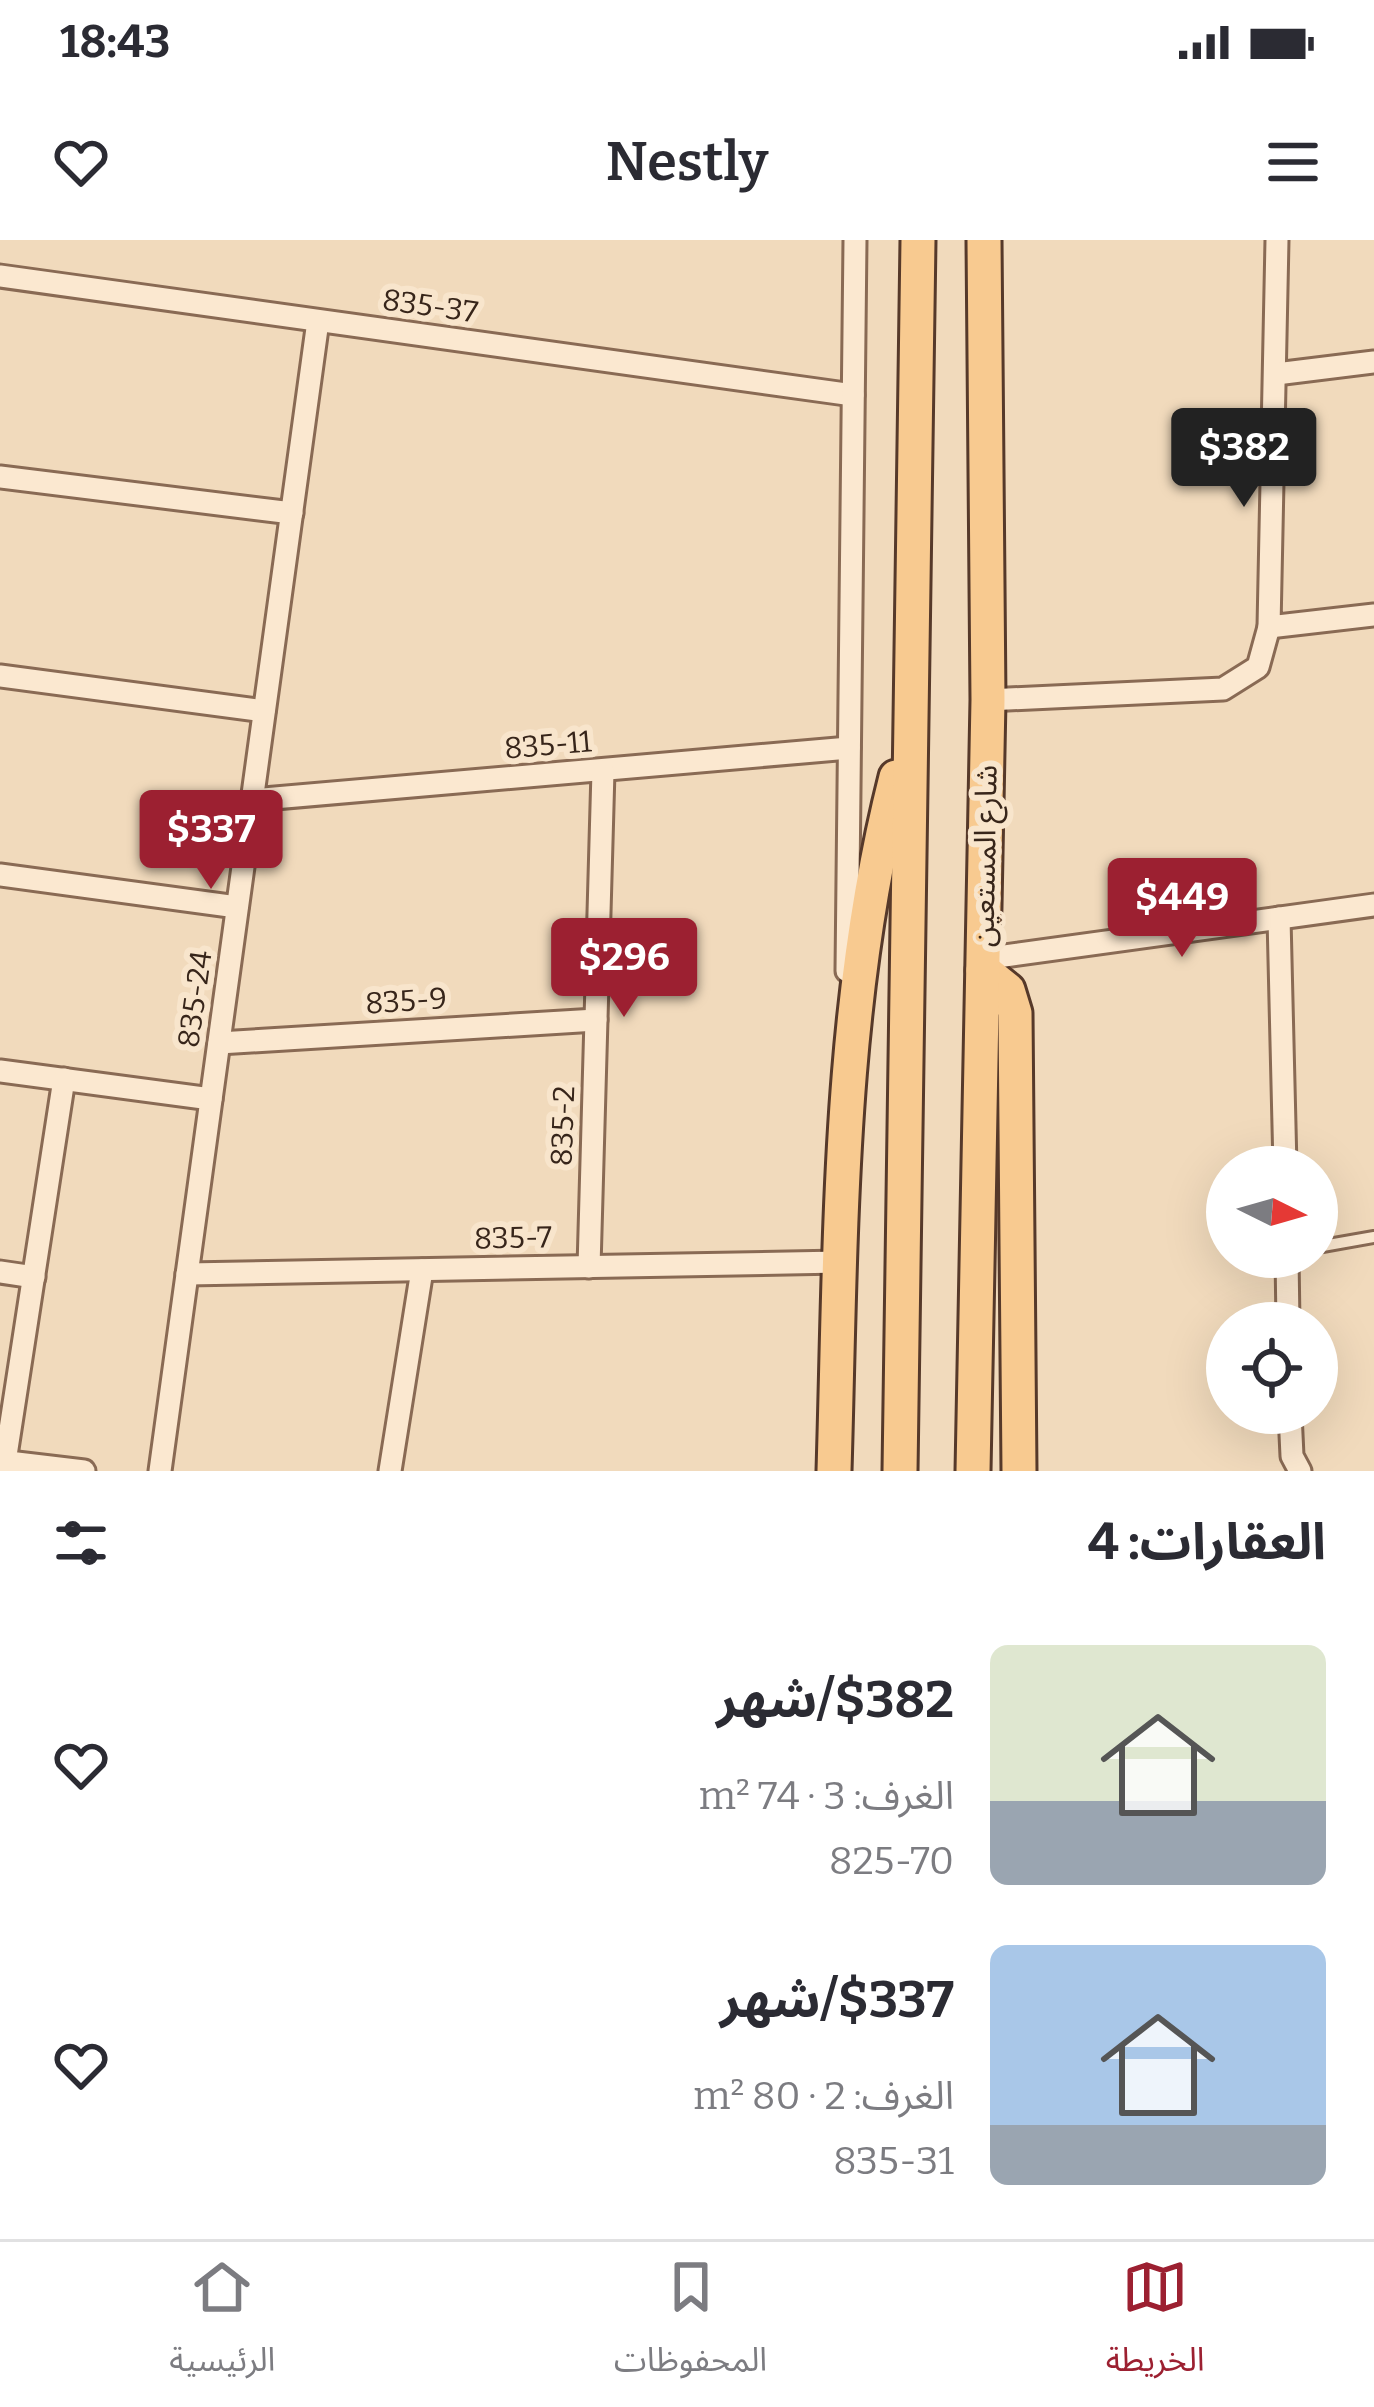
<!DOCTYPE html>
<html lang="ar">
<head>
<meta charset="utf-8">
<style>
	:root { --surface:#fff; --page:#f7f7f7; --text:#2b2b33; --muted:#7c7c81; --line:#e1e1e2; --accent:#9c2031 }
	body { margin:0; font-family:Bitter,"Noto Sans Arabic",serif; background:var(--page); color:var(--text); direction:rtl; height:100vh; display:flex; flex-direction:column; font-size:45px; white-space:nowrap }
	* { box-sizing:border-box; margin:0 }
	p { font-size:39px; color:var(--muted) }
	.icon { flex:none; width:66px; height:66px; fill:none; stroke:currentColor; stroke-width:2; stroke-linecap:round; stroke-linejoin:round }
	.map { position:relative; height:1231px; overflow:hidden; direction:ltr }
	.sheet { display:flex; flex-direction:column; background:var(--surface); flex:1 }
	.sheet>* { flex:none }
	.needle { width:78px; rotate:95deg }
	.controls { position:absolute; left:1206px; top:906px; display:grid; gap:24px }
	.controls a { display:grid; place-items:center; width:132px; height:132px; border-radius:50%; background:var(--surface); box-shadow:0 12px 48px #0002; font-size:60px }
	.price { position:absolute; translate:-50% -102px; padding:0 27px; border-radius:12px; background:var(--accent); color:#fff; font-size:39px; line-height:78px; filter:drop-shadow(0 3px 6px #0008) }
	.price::after { content:''; position:absolute; left:50%; top:72px; width:36px; height:27px; margin-left:-18px; background:inherit; clip-path:polygon(0 0,100% 0,50% 100%) }
	.price.selected { background:#222; color:#fff }
	ul { padding:0; list-style:none }
	li { display:flex; align-items:center; gap:36px; height:300px; padding:0 48px }
	li span { display:grid; place-items:center; flex:none; width:336px; height:240px; border-radius:18px; color:#555 }
	li>.icon { margin-inline-start:auto }
	span .icon { width:144px; height:144px; fill:#fffc; stroke-width:1 }
	li b { font-size:51px }
	h2 { display:flex; justify-content:space-between; align-items:center; height:144px; padding:0 48px; font-size:51px }
	.status { display:flex; justify-content:space-between; align-items:center; height:84px; padding:0 60px; background:var(--surface); direction:ltr }
	.status svg { height:33px; fill:currentColor }
	header { display:flex; justify-content:space-between; align-items:center; height:156px; padding:0 48px; background:var(--surface); font-size:54px; font-weight:600 }
	.menu { display:flex; justify-content:space-around; align-items:center; height:168px; border-top:3px solid var(--line); background:var(--surface); font-size:33px; color:var(--muted) }
	.menu a { display:grid; justify-items:center; gap:6px }
	.menu .selected { color:var(--accent) }
	.map>svg:first-child { display:block }
	.lines { fill:none; stroke-linecap:round; stroke-linejoin:round }
	.service-casing { stroke:#896a54; stroke-width:16 }
	.minor-casing { stroke:#896a54; stroke-width:27 }
	.primary-casing { stroke:#56392a; stroke-width:39 }
	.service { stroke:#fbe8d0; stroke-width:10 }
	.minor { stroke:#fbe8d0; stroke-width:21 }
	.primary { stroke:#f8ca90; stroke-width:33 }
	.labels { text-anchor:middle; dominant-baseline:central; stroke-width:12; stroke-linejoin:round; paint-order:stroke }
	.street-label { font-size:30px; fill:#37251a; stroke:#f8e5cc }
</style>
</head>
<body>
<div class="status"><b>18:43</b><svg viewBox="0 0 49 12"><path d="M0 12V9h3v3zM5 12V6h3v6zM10 12V3h3v9zM15 12V0h3v12zM26 1h20v11H26zM47 4h2v5h-2z"/></svg></div>
<header><svg class="icon" aria-label="menu" viewBox="0 0 24 24"><path d="M4 6h16M4 12h16M4 18h16"/></svg>Nestly<svg class="icon" aria-label="heart" viewBox="0 0 24 24"><path d="M12 20l-8-8c-3-5 5-10 8-4 3-6 11-1 8 4z"/></svg></header>
<div class="map">
<svg width="1374" height="1231" viewBox="0 0 1374 1231">
	<rect width="100%" height="100%" fill="#f1dabc"/>
	<g class="lines">
		<defs>
			<path id="service" d="M1317,1007L1374,997"/>
			<g id="minor">
				<path d="M1277,0L1269,387L1374,375"/>
				<path d="M0,36L853,155"/>
				<path d="M1276,134L1374,122"/>
				<path d="M0,237L292,273"/>
				<path d="M0,436L264,471"/>
				<path d="M988,460L1223,449L1258,427L1269,387"/>
				<path d="M252,560L849,508"/>
				<path d="M0,635L237,667"/>
				<path d="M1279,678L1285,927"/>
				<path d="M983,719L1374,665"/>
				<path d="M847,731L855,0"/>
				<path d="M219,803L596,780"/>
				<path d="M0,831L211,859"/>
				<path d="M1287,1017L1288,1083"/>
				<path d="M589,1027L603,531"/>
				<path d="M0,1032L34,1037"/>
				<path d="M187,1034L840,1022"/>
				<path d="M1290,1173L1292,1216L1300,1231"/>
				<path d="M0,1221L84,1231"/>
				<path d="M5,1222L64,839"/>
				<path d="M160,1231L318,81"/>
				<path d="M390,1231L422,1030"/>
			</g>
			<g id="primary">
				<path d="M983,730L1008,750L1015,773L1019,1231"/>
				<path d="M834,1231C841,997 838,766 896,537"/>
				<path d="M900,1231L918,0"/>
				<path d="M973,1231L988,460L984,0"/>
			</g>
		</defs>
		<use href="#service" class="service-casing"/>
		<use href="#minor" class="minor-casing"/>
		<use href="#primary" class="primary-casing"/>
		<use href="#service" class="service"/>
		<use href="#minor" class="minor"/>
		<use href="#primary" class="primary"/>
	</g>
	<g class="labels">
		<g class="street-label">
			<text transform="translate(430 66) rotate(8)">835-37</text>
			<text transform="translate(548 505) rotate(-5)">835-11</text>
			<text transform="translate(985 616) rotate(-89)">شارع المستعين</text>
			<text transform="translate(195 759) rotate(-82)">835-24</text>
			<text transform="translate(406 761) rotate(-4)">835-9</text>
			<text transform="translate(563 886) rotate(-88)">835-2</text>
			<text transform="translate(513 998) rotate(-1)">835-7</text>
		</g>
	</g>
</svg>
<div class="controls">
<a><svg class="needle" viewBox="-14 -14 28 28"><path d="M0-13l5 13h-10z" fill="#e53935"/><path d="M0 13l5-13h-10z" fill="#7c7c81"/></svg></a>
<a><svg class="icon" aria-label="locate" viewBox="0 0 24 24"><circle cx="12" cy="12" r="6"/><path d="M12 2v4M12 18v4M2 12h4M18 12h4"/></svg></a>
</div>
<b class="price selected" style="left:1244px;top:270px">$382</b>
<b class="price" style="left:211px;top:652px">$337</b>
<b class="price" style="left:1182px;top:720px">$449</b>
<b class="price" style="left:624px;top:780px">$296</b>
</div>
<section class="sheet">
<h2>العقارات: 4<svg class="icon" aria-label="filters" viewBox="0 0 24 24"><path d="M4 7h16M4 17h16"/><circle cx="9" cy="7" r="2"/><circle cx="15" cy="17" r="2"/></svg></h2>
<ul>
<li><span style="background:linear-gradient(#dfe7d0 65%,#9aa5b1 0)"><svg class="icon" aria-label="home" viewBox="0 0 24 24"><path d="M3 11l9-7 9 7M6 9v11h12V9"/></svg></span><div><b>$382/شهر</b><p>الغرف: 3 · 74 m²</p><p>825-70</p></div><svg class="icon" aria-label="heart" viewBox="0 0 24 24"><path d="M12 20l-8-8c-3-5 5-10 8-4 3-6 11-1 8 4z"/></svg></li>
<li><span style="background:linear-gradient(#a9c7e8 75%,#9aa5b1 0)"><svg class="icon" aria-label="home" viewBox="0 0 24 24"><path d="M3 11l9-7 9 7M6 9v11h12V9"/></svg></span><div><b>$337/شهر</b><p>الغرف: 2 · 80 m²</p><p>835-31</p></div><svg class="icon" aria-label="heart" viewBox="0 0 24 24"><path d="M12 20l-8-8c-3-5 5-10 8-4 3-6 11-1 8 4z"/></svg></li>
</ul>
</section>
<nav class="menu">
<a class="selected"><svg class="icon" aria-label="map" viewBox="0 0 24 24"><path d="M3 6l6-2 6 2 6-2v14l-6 2-6-2-6 2zM9 4v14M15 6v14"/></svg>الخريطة</a>
<a><svg class="icon" aria-label="saved" viewBox="0 0 24 24"><path d="M7 4h10v16l-5-4-5 4z"/></svg>المحفوظات</a>
<a><svg class="icon" aria-label="home" viewBox="0 0 24 24"><path d="M3 11l9-7 9 7M6 9v11h12V9"/></svg>الرئيسية</a>
</nav>
</body>
</html>
